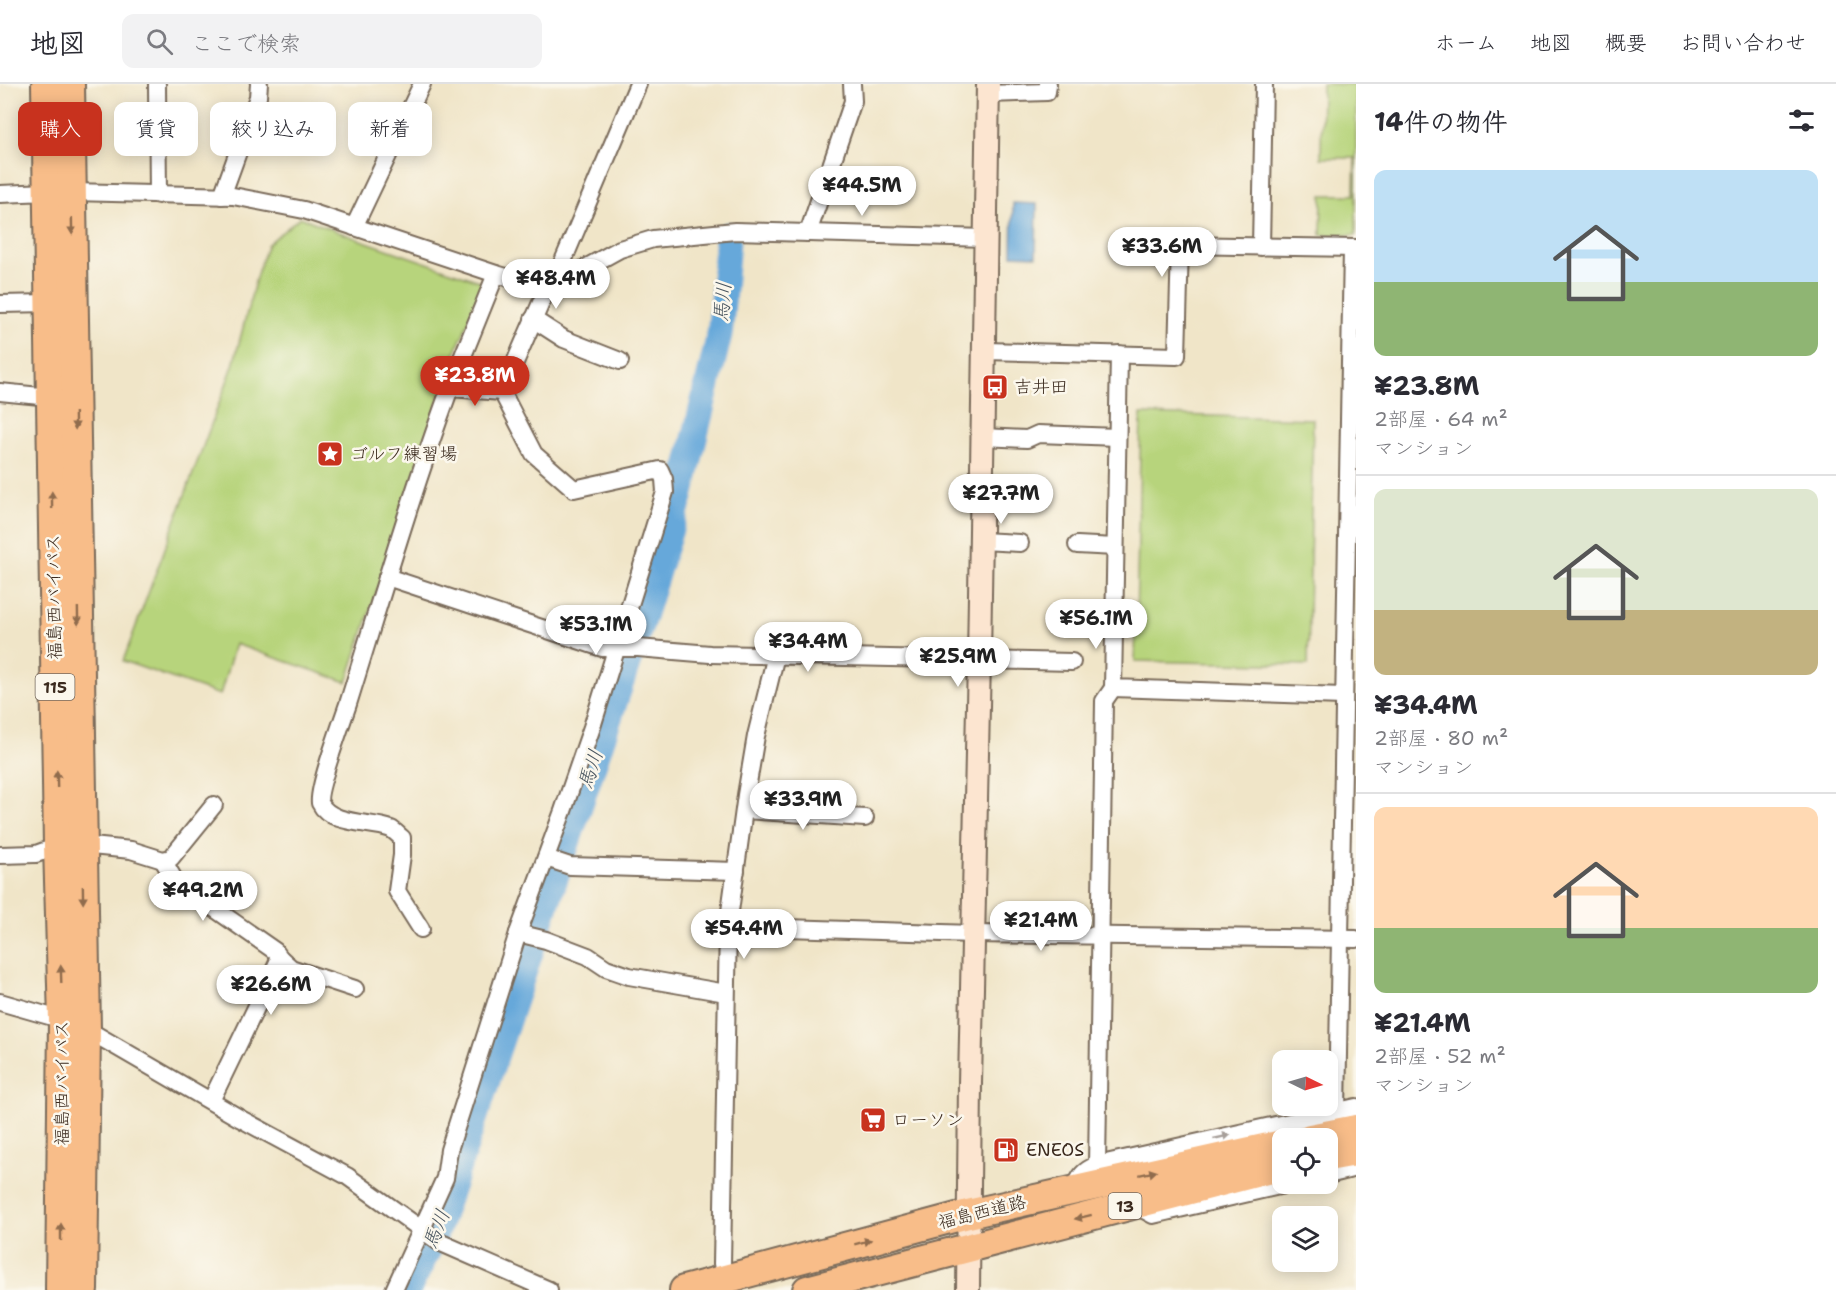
<!DOCTYPE html>
<html lang="ja">
<head>
<meta charset="utf-8">
<style>
	:root { --surface:#fff; --page:#f2f2f3; --text:#2b2b33; --muted:#7c7c81; --line:#e1e1e2; --accent:#c8321e }
	body { margin:0; font-family:"Shantell Sans","Klee One",sans-serif; background:var(--page); color:var(--text); height:100vh; display:flex; flex-direction:column; font-size:22px; white-space:nowrap }
	* { box-sizing:border-box; margin:0 }
	p { font-size:20px; color:var(--muted) }
	.icon { flex:none; width:33px; height:33px; fill:none; stroke:currentColor; stroke-width:2; stroke-linecap:round; stroke-linejoin:round }
	.map { position:relative; flex:1; overflow:hidden }
	.side { display:flex; flex-direction:column; background:var(--surface); width:480px }
	.side>* { flex:none }
	.hud { position:absolute; left:18px; top:18px; width:570px; height:54px; display:flex; gap:12px }
	.needle { width:39px; rotate:95deg }
	.tools { position:absolute; left:1272px; top:966px; display:grid; gap:12px }
	.tools a { display:grid; place-items:center; width:66px; height:66px; border-radius:12px; background:var(--surface); box-shadow:0 3px 15px #0003; font-size:30px }
	.price { position:absolute; translate:-50% -51px; padding:0 14px; border-radius:21px; background:#fff; color:#222; font-size:20px; line-height:39px; filter:drop-shadow(0 2px 3px #0008) }
	.price::after { content:''; position:absolute; left:50%; top:36px; width:18px; height:14px; margin-left:-9px; background:inherit; clip-path:polygon(0 0,100% 0,50% 100%) }
	.price.selected { background:var(--accent); color:#fff }
	ul { padding:0; list-style:none }
	li { display:grid; align-content:center; gap:12px; height:318px; padding:0 18px }
	li+li { border-top:2px solid var(--line) }
	li span { display:grid; place-items:center; height:186px; border-radius:12px; color:#555 }
	li>.icon { margin-inline-start:auto }
	span .icon { width:108px; height:108px; fill:#fffc; stroke-width:1 }
	li b { font-size:26px }
	h2 { display:flex; justify-content:space-between; align-items:center; height:72px; padding:0 18px; font-size:26px }
	.tag { padding:0 21px; border-radius:12px; background:var(--surface); box-shadow:0 3px 15px #0003; font-size:21px; line-height:54px }
	.tag.selected { background:var(--accent); color:#fff }
	header { display:flex; align-items:center; gap:36px; box-sizing:border-box; height:84px; padding:0 30px; background:var(--surface); border-bottom:2px solid var(--line) }
	header strong { font-size:28px }
	nav { display:flex; gap:33px; margin-inline-start:auto; font-size:21px }
	.search { width:420px; height:54px; background:var(--page); display:flex; align-items:center; gap:15px; box-sizing:border-box; padding:0 21px; border-radius:12px; color:var(--muted); font-size:22px }
	main { display:flex; flex:1; min-height:0 }
	.map>svg:first-child { display:block }
	.green { fill:#b7d47b; stroke:#797f4c; stroke-width:1.5 }
	.water { fill:#66a8da; stroke:#50697c; stroke-width:1.5 }
	.lines { fill:none; stroke-linecap:round; stroke-linejoin:round }
	.river { stroke:#66a8da; stroke-width:26 }
	.street-casing { stroke:#7a6b5a; stroke-width:20 }
	.secondary-casing { stroke:#7a6b5a; stroke-width:26 }
	.highway-casing { stroke:#7a6b5a; stroke-width:32 }
	.street { stroke:#fff; stroke-width:16 }
	.secondary { stroke:#fce5d0; stroke-width:22 }
	.highway { stroke:#f8bd89; stroke-width:28 }
	.oneway { fill:#906c4e }
	.oneway2 { fill:#a79f9a }
	.labels { text-anchor:middle; dominant-baseline:central; stroke-width:5; stroke-linejoin:round; paint-order:stroke }
	.shield { fill:#fbf7ec; stroke:#75685c; stroke-width:1.5 }
	.shield-label { font-size:16px; font-weight:bold; fill:#3b2a1e }
	.poi-label { font-size:18px; fill:#3b2a1e; stroke:#fbf7ec; text-anchor:start }
	.street-label { font-size:18px; fill:#3b2a1e; stroke:#fbf7ec }
	.water-label { font-size:20px; font-style:italic; fill:#4a5660; stroke:#fbf7ec }
</style>
</head>
<body>
<header>
<strong>地図</strong>
<div class="search"><svg class="icon" aria-label="search" viewBox="0 0 24 24"><circle cx="10" cy="10" r="6"/><path d="M15 15l6 6"/></svg>ここで検索</div>
<nav><a>ホーム</a><a>地図</a><a>概要</a><a>お問い合わせ</a></nav>
</header>
<main>
<div class="map">
<svg width="1356" height="1206" viewBox="0 0 1356 1206">
	<rect width="100%" height="100%" fill="#fbf7ec"/>
	<filter id="ink" filterUnits="userSpaceOnUse"><feTurbulence type="fractalNoise" baseFrequency=".0167" numOctaves="2"/><feDisplacementMap in="SourceGraphic" scale="12" xChannelSelector="R" yChannelSelector="G"/><feConvolveMatrix kernelMatrix="1 2 1 2 8 2 1 2 1" color-interpolation-filters="sRGB"/></filter>
	<filter id="wash" filterUnits="userSpaceOnUse"><feTurbulence type="fractalNoise" baseFrequency=".008" numOctaves="4" result="noise"/><feDisplacementMap in="SourceGraphic" scale="24" xChannelSelector="R" yChannelSelector="G"/><feGaussianBlur stdDeviation="1.35" result="paint"/><feColorMatrix in="noise" values="0 0 0 0 0 0 0 0 0 0 0 0 0 0 0 0 0 1.4 0 .05"/><feComposite in="paint" operator="in"/></filter>
	<g filter="url(#wash)">
		<rect width="100%" height="100%" fill="#f0e5c8"/>
		<g class="green">
			<path d="M1322,0H1356V151H1321L1322,111H1354L1355,74H1321Z"/>
			<path d="M300,133L355,154L485,199L451,278L347,598L235,560L220,611L123,577L233,282L257,190L268,160Z"/>
			<path d="M1141,330L1313,335L1308,581L1135,577Z"/>
		</g>
		<path class="water" d="M1013,119L1037,120L1036,172L1012,171Z"/>
		<g class="lines">
			<path class="river" d="M408,1206L433,1157L456,1090L644,531L681,411L720,248L728,151"/>
		</g>
	</g>
	<g filter="url(#ink)">
		<g class="lines">
			<defs>
				<g id="street">
					<path d="M157,0L158,111"/>
					<path d="M989,10L1047,8L1048,0"/>
					<path d="M72,108L233,112L304,126L496,190L547,205L558,189L638,0"/>
					<path d="M0,110L48,108"/>
					<path d="M222,112L258,13L259,0"/>
					<path d="M354,143L422,0"/>
					<path d="M808,149L853,17L852,0"/>
					<path d="M1261,163L1264,0"/>
					<path d="M0,220L50,219"/>
					<path d="M533,235L564,255L620,277"/>
					<path d="M985,267L1177,272L1180,161L1356,164"/>
					<path d="M1119,270L1113,604L1343,612"/>
					<path d="M451,304L502,308"/>
					<path d="M0,308L50,313"/>
					<path d="M983,353L1027,355L1038,350L1117,353"/>
					<path d="M981,457L1020,459"/>
					<path d="M1077,461L1115,463"/>
					<path d="M387,493L602,564H638L710,570L1072,578"/>
					<path d="M744,726L865,734"/>
					<path d="M82,761L131,766L163,776L171,774L214,721"/>
					<path d="M0,771L36,770L58,762"/>
					<path d="M546,774L570,782L736,787"/>
					<path d="M163,776L175,797L275,867L280,874"/>
					<path d="M728,842L973,850L1356,855"/>
					<path d="M421,845L397,807L402,771V754C398,751 395,747 391,745C372,737 331,742 320,719C316,709 343,635 348,620C381,514 412,408 450,304C465,266 481,228 496,190"/>
					<path d="M518,849L546,856L588,872L606,884L629,892L726,909"/>
					<path d="M0,918L63,936L86,945L241,1035L347,1092L439,1158L549,1206"/>
					<path d="M211,1017L280,874L291,884L355,905"/>
					<path d="M1337,1027L1352,164"/>
					<path d="M1097,1081L1104,617L1113,604"/>
					<path d="M1328,1091L1356,1084"/>
					<path d="M1075,1106C1079,1092 1084,1086 1097,1081L1356,1023"/>
					<path d="M1133,1120L1153,1131L1288,1100"/>
					<path d="M722,1180L728,842L746,711L756,652L776,571"/>
					<path d="M394,1206L445,1094L449,1066L518,849L563,727L592,643L665,408L664,395L660,386L574,405L534,370L502,308L547,205L620,165L653,155L735,147L987,154"/>
				</g>
				<path id="secondary" d="M968,1206L970,999L979,575L988,0"/>
				<g id="highway">
					<path d="M46,0L58,762L63,936L60,1206"/>
					<path d="M70,0L86,945L83,1206"/>
					<path d="M1310,1054L1356,1045"/>
					<path d="M1328,1073L1356,1068"/>
					<path d="M684,1206L968,1130L1282,1060"/>
					<path d="M807,1206L1282,1082"/>
				</g>
			</defs>
			<use href="#street" class="street-casing"/>
			<use href="#secondary" class="secondary-casing"/>
			<use href="#highway" class="highway-casing"/>
			<use href="#street" class="street"/>
			<use href="#secondary" class="secondary"/>
			<use href="#highway" class="highway"/>
		</g>
		<defs><path id="oneway-solid" d="M-6-.8H1V-3.2L6.5 0L1 3.2V.8H-6Z" transform="scale(1.5)"/></defs>
		<g class="oneway">
			<use href="#oneway-solid" transform="translate(72 142) rotate(89)"/>
			<use href="#oneway-solid" transform="translate(75 337) rotate(89)"/>
			<use href="#oneway-solid" transform="translate(52 416) rotate(-91)"/>
			<use href="#oneway-solid" transform="translate(78 532) rotate(89)"/>
			<use href="#oneway-solid" transform="translate(57 695) rotate(-91)"/>
			<use href="#oneway-solid" transform="translate(83 811) rotate(89)"/>
			<use href="#oneway-solid" transform="translate(61 890) rotate(-92)"/>
			<use href="#oneway-solid" transform="translate(1148 1089) rotate(-12)"/>
			<use href="#oneway-solid" transform="translate(1083 1133) rotate(166)"/>
			<use href="#oneway-solid" transform="translate(61 1148) rotate(-90)"/>
			<use href="#oneway-solid" transform="translate(863 1158) rotate(-15)"/>
		</g>
		<use class="oneway2" href="#oneway-solid" transform="translate(1222 1053) rotate(-13)"/>
	</g>
	<defs>
		<symbol id="bus-square" viewBox="-11 -11 22 22"><rect x="-9" y="-9" width="18" height="18" rx="4" fill="#c8321e" stroke="#fbf7ec"/><path d="M-5-6H5V4H4V6H2V4H-2V6H-4V4H-5ZM-3.5-4V0h7V-4ZM-3.5 1.2v1.5H-2V1.2ZM2 1.2v1.5H3.5V1.2Z" fill="#fff"/></symbol>
		<symbol id="sight-square" viewBox="-11 -11 22 22"><rect x="-9" y="-9" width="18" height="18" rx="4" fill="#c8321e" stroke="#fbf7ec"/><path d="M0-6L1.8-2.2L6-1.7L2.9 1.2L3.7 5.4L0 3.3L-3.7 5.4L-2.9 1.2L-6-1.7L-1.8-2.2Z" fill="#fff"/></symbol>
		<symbol id="supermarket-square" viewBox="-11 -11 22 22"><rect x="-9" y="-9" width="18" height="18" rx="4" fill="#c8321e" stroke="#fbf7ec"/><path d="M-6-5.5h2.5l.6 2H6L4.5 2H-2.5L-4.4-4H-6ZM-1.5 3.2a1.3 1.3 0 1 0 .1 0ZM3 3.2a1.3 1.3 0 1 0 .1 0Z" fill="#fff"/></symbol>
		<symbol id="fuel-square" viewBox="-11 -11 22 22"><rect x="-9" y="-9" width="18" height="18" rx="4" fill="#c8321e" stroke="#fbf7ec"/><path d="M-5.5-6h7V0h2V4h1.3V-2.5L3-4.5l.8-.8L6-3V5H2.5V1h-1V6h-7ZM-4.2-4.7v3.2H.2V-4.7Z" fill="#fff"/></symbol>
	</defs>
	<g fill-rule="evenodd">
		<use href="#bus-square" x="980" y="288" width="30" height="30"/>
		<use href="#sight-square" x="315" y="355" width="30" height="30"/>
		<use href="#supermarket-square" x="858" y="1021" width="30" height="30"/>
		<use href="#fuel-square" x="991" y="1051" width="30" height="30"/>
	</g>
	<g class="labels">
		<g class="shield">
			<rect x="35.5" y="590" width="39" height="26" rx="4.5"/>
			<rect x="1108.5" y="1109" width="33" height="26" rx="4.5"/>
		</g>
		<g class="shield-label">
			<text x="55" y="603">115</text>
			<text x="1125" y="1122">13</text>
		</g>
		<g class="poi-label">
			<text x="1014" y="303">吉井田</text>
			<text x="350" y="370">ゴルフ練習場</text>
			<text x="892" y="1036">ローソン</text>
			<text x="1026" y="1066">ENEOS</text>
		</g>
		<g class="street-label">
			<text transform="translate(54 513) rotate(-91)">福島西バイパス</text>
			<text transform="translate(62 999) rotate(-90)">福島西バイパス</text>
			<text transform="translate(982 1128) rotate(-14)">福島西道路</text>
		</g>
		<g class="water-label">
			<text transform="translate(722 218) rotate(-85)">馬川</text>
			<text transform="translate(590 685) rotate(-72)">馬川</text>
			<text transform="translate(436 1145) rotate(-68)">馬川</text>
		</g>
	</g>
</svg>
<div class="tools">
<a><svg class="needle" viewBox="-14 -14 28 28"><path d="M0-13l5 13h-10z" fill="#e53935"/><path d="M0 13l5-13h-10z" fill="#7c7c81"/></svg></a>
<a><svg class="icon" aria-label="locate" viewBox="0 0 24 24"><circle cx="12" cy="12" r="6"/><path d="M12 2v4M12 18v4M2 12h4M18 12h4"/></svg></a>
<a><svg class="icon" aria-label="layers" viewBox="0 0 24 24"><path d="M12 4l9 5-9 5-9-5zM3 14l9 5 9-5"/></svg></a>
</div>
<b class="price" style="left:862px;top:133px">¥44.5M</b>
<b class="price" style="left:1162px;top:194px">¥33.6M</b>
<b class="price" style="left:556px;top:226px">¥48.4M</b>
<b class="price selected" style="left:475px;top:323px">¥23.8M</b>
<b class="price" style="left:1001px;top:441px">¥27.7M</b>
<b class="price" style="left:1096px;top:566px">¥56.1M</b>
<b class="price" style="left:596px;top:572px">¥53.1M</b>
<b class="price" style="left:808px;top:589px">¥34.4M</b>
<b class="price" style="left:958px;top:604px">¥25.9M</b>
<b class="price" style="left:803px;top:747px">¥33.9M</b>
<b class="price" style="left:203px;top:838px">¥49.2M</b>
<b class="price" style="left:1041px;top:868px">¥21.4M</b>
<b class="price" style="left:744px;top:876px">¥54.4M</b>
<b class="price" style="left:271px;top:932px">¥26.6M</b>
<div class="hud">
<a class="tag selected">購入</a>
<a class="tag">賃貸</a>
<a class="tag">絞り込み</a>
<a class="tag">新着</a>
</div>
</div>
<section class="side">
<h2>14件の物件<svg class="icon" aria-label="filters" viewBox="0 0 24 24"><path d="M4 7h16M4 17h16"/><circle cx="9" cy="7" r="2"/><circle cx="15" cy="17" r="2"/></svg></h2>
<ul>
<li><span style="background:linear-gradient(#bfe0f5 60%,#8fb573 0)"><svg class="icon" aria-label="home" viewBox="0 0 24 24"><path d="M3 11l9-7 9 7M6 9v11h12V9"/></svg></span><div><b>¥23.8M</b><p>2部屋 · 64 m²</p><p>マンション</p></div></li>
<li><span style="background:linear-gradient(#dfe7d0 65%,#c2b280 0)"><svg class="icon" aria-label="home" viewBox="0 0 24 24"><path d="M3 11l9-7 9 7M6 9v11h12V9"/></svg></span><div><b>¥34.4M</b><p>2部屋 · 80 m²</p><p>マンション</p></div></li>
<li><span style="background:linear-gradient(#ffd9b3 65%,#8fb573 0)"><svg class="icon" aria-label="home" viewBox="0 0 24 24"><path d="M3 11l9-7 9 7M6 9v11h12V9"/></svg></span><div><b>¥21.4M</b><p>2部屋 · 52 m²</p><p>マンション</p></div></li>
</ul>
</section>
</main>
</body>
</html>
